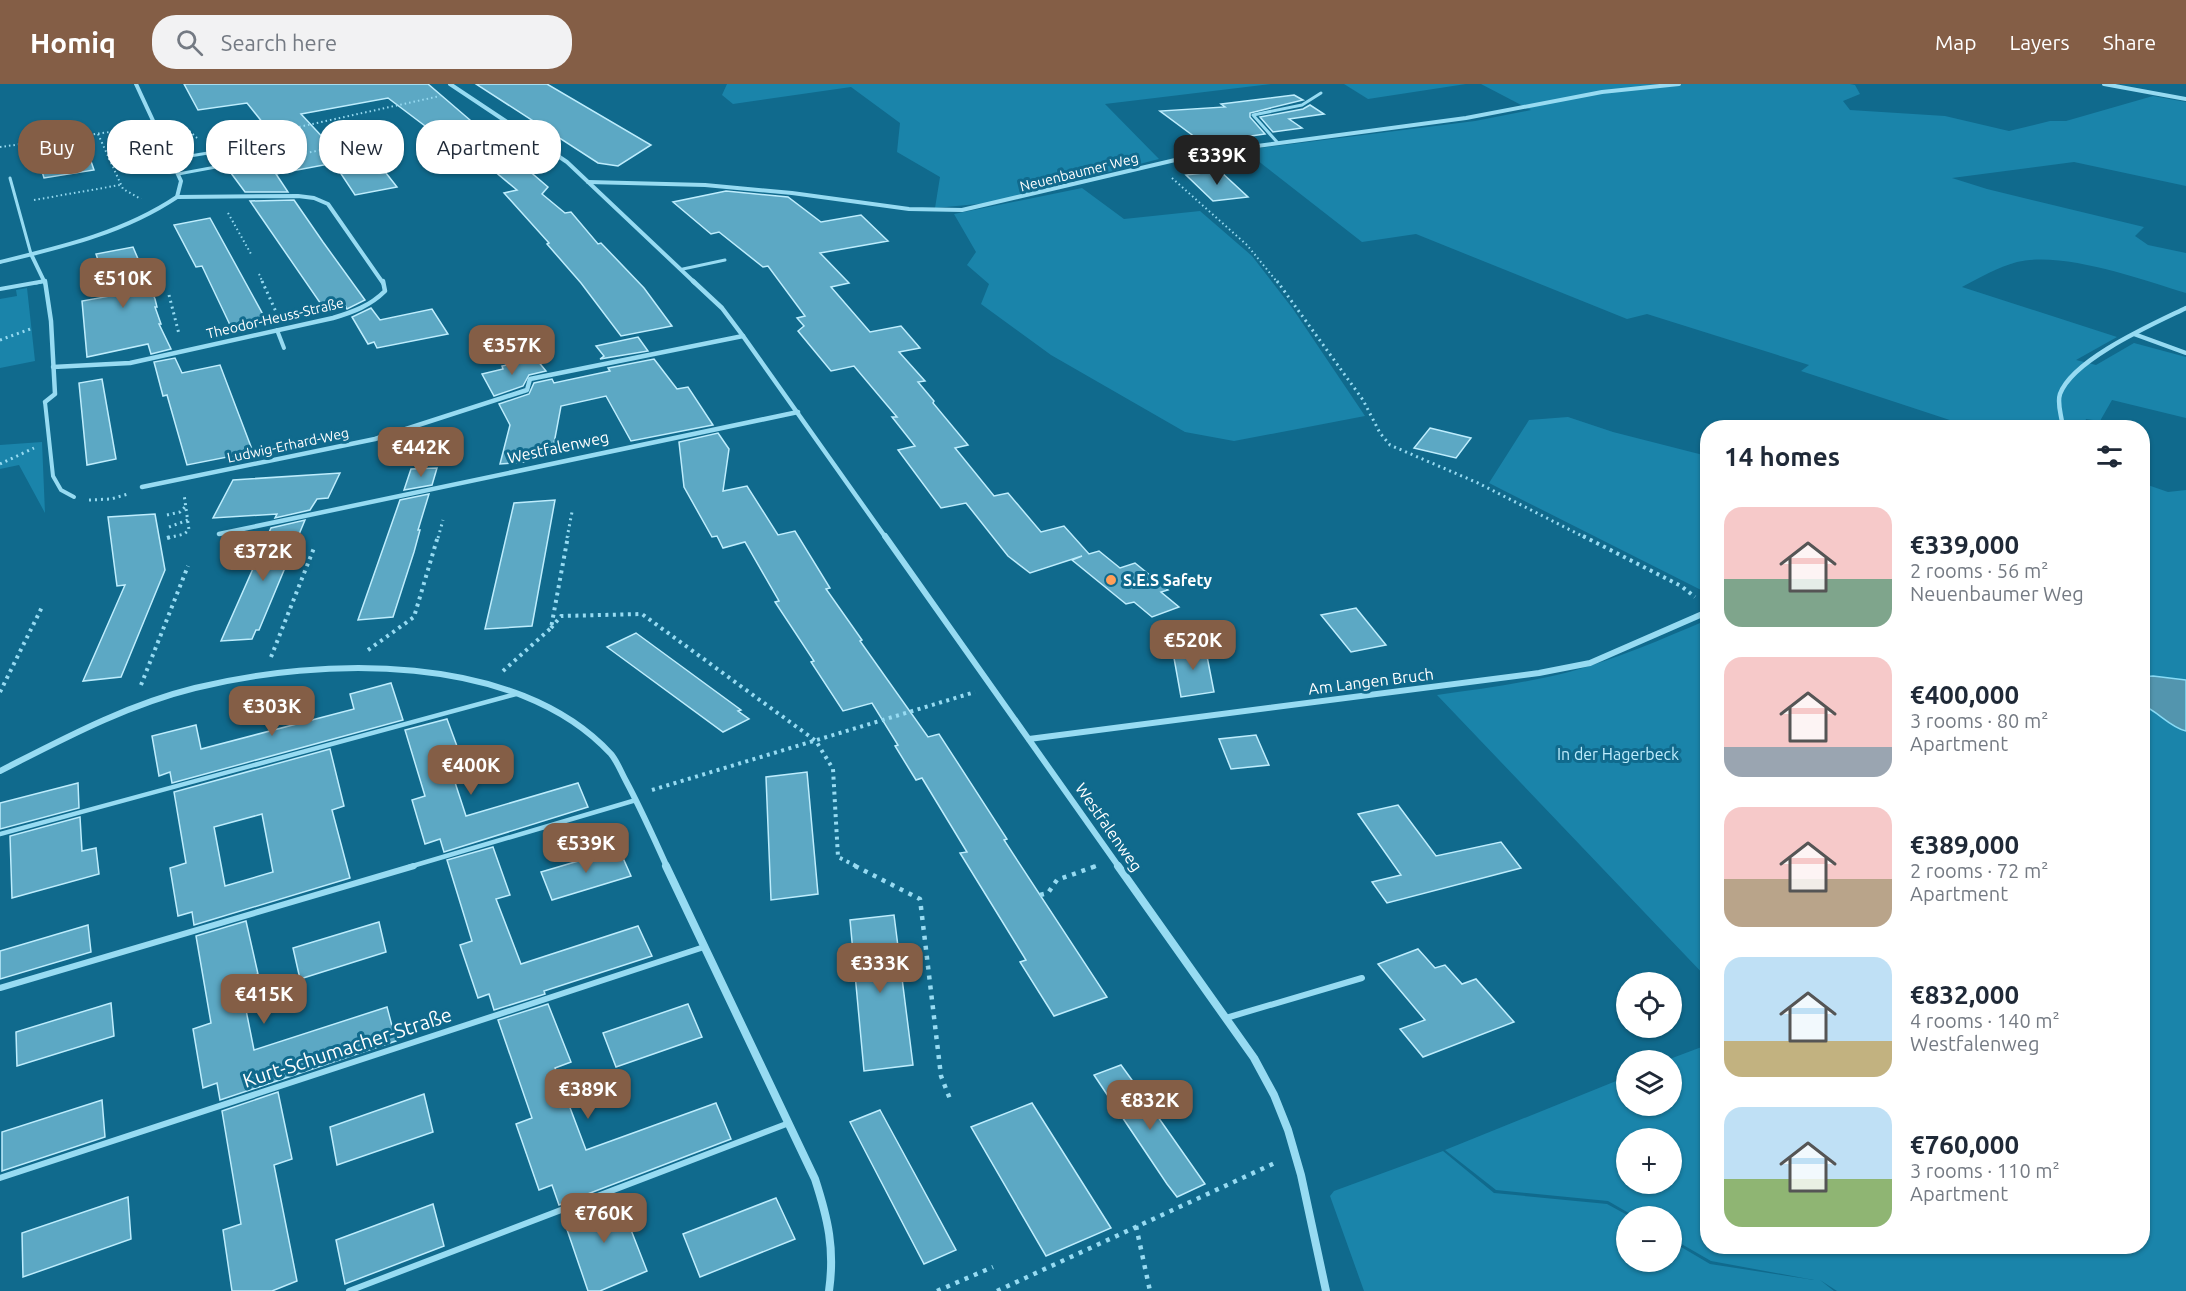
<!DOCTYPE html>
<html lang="en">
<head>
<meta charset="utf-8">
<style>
	:root { --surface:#fff; --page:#f2f2f3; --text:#1f2937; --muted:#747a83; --accent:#845e46 }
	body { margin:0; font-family:Ubuntu,sans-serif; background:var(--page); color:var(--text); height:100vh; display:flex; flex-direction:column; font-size:22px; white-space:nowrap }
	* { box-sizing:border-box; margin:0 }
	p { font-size:20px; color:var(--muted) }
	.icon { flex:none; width:33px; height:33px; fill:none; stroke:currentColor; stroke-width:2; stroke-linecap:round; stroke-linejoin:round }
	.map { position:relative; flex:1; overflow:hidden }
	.panel { position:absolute; left:1700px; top:336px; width:450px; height:834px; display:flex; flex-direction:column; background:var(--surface); border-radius:24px; box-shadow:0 2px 4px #0004 }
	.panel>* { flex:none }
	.banner { position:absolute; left:18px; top:36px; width:570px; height:54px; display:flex; gap:12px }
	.tools { position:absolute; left:1616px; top:888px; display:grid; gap:12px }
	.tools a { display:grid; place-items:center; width:66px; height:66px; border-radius:50%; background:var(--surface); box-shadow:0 2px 4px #0004; font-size:30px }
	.price { position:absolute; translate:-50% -51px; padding:0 14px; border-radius:12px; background:var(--accent); color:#fff; font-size:20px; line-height:39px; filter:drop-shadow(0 2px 3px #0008) }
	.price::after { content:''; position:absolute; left:50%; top:36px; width:18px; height:14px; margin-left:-9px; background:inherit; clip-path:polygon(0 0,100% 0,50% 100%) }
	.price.current { background:#222; color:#fff }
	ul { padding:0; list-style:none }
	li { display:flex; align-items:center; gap:18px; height:150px; padding:0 24px }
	li span { display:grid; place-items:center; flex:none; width:168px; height:120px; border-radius:18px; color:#555 }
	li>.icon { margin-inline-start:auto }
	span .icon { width:72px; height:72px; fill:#fffc; stroke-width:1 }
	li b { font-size:26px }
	h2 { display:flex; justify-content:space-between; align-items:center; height:72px; padding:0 24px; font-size:26px }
	.tag { padding:0 21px; border-radius:24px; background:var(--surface); box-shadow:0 2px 4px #0004; font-size:21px; line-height:54px }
	.tag.current { background:var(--accent); color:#fff }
	header { display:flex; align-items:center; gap:36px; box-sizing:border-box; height:84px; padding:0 30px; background:var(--accent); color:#fff }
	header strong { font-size:28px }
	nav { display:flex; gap:33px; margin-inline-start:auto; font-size:21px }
	.search { width:420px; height:54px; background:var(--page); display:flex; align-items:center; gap:15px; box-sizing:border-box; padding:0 21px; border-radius:24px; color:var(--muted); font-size:22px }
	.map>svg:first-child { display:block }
	.green { fill:#1a84aa; fill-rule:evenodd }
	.water { fill:#5395ae; stroke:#88dbf6; stroke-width:1.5 }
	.building { fill:#5ca8c4; stroke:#beedfd; stroke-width:1.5; fill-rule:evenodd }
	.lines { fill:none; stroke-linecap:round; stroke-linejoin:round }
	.path-far3 { stroke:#97dbf2; stroke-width:2; stroke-dasharray:1.5 3; stroke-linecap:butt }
	.path-far2 { stroke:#97dbf2; stroke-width:3; stroke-dasharray:2 4; stroke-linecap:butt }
	.path-far1 { stroke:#97dbf2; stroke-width:4; stroke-dasharray:3 4.5; stroke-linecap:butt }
	.path { stroke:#97dbf2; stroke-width:4.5; stroke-dasharray:4 6; stroke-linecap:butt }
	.lane-far3 { stroke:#97dbf2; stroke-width:3 }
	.lane-far2 { stroke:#97dbf2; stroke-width:4 }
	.lane-far1 { stroke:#97dbf2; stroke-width:4.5 }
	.lane { stroke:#97dbf2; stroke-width:6 }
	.street-far3 { stroke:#97dbf2; stroke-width:4 }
	.street-far2 { stroke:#97dbf2; stroke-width:4.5 }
	.street-far1 { stroke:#97dbf2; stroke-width:6 }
	.street { stroke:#97dbf2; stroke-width:8 }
	.poi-dot { fill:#ff9f59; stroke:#106a8d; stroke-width:2 }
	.labels { text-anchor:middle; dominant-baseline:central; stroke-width:6; stroke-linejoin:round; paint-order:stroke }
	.far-street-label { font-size:14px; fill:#fff; stroke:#106a8d }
	.street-label { font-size:16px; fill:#fff; stroke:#106a8d }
	.poi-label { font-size:16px; font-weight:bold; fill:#fff; stroke:#106a8d; text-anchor:start }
	.park-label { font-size:16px; fill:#beedfd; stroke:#106a8d }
	.near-street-label { font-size:20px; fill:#fff; stroke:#106a8d }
</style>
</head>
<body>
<header>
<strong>Homiq</strong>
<div class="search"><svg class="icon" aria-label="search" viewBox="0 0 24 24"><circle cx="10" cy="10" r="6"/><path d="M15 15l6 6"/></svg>Search here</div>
<nav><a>Map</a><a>Layers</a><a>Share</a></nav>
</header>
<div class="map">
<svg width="2186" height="1207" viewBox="0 0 2186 1207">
	<rect width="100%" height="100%" fill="#106a8d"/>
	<g class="green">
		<path d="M727,0H1271L1105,20L1159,75L988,119L935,124L940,93L897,68L900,39L851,3L733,20L722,11Z"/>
		<path d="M1344,0H1466L1368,15Z"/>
		<path d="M1481,0H1850L1855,1L1860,10L1843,17L1850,26L1945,32L2009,47L2050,37H2066L2153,12L2186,18V102L2074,78L1952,94L1987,105L2144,143L2135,152L2148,161L2186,169V209C2140,195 2063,167 2017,178C1998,183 1979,194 1962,203L2117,253L2076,276L2096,281L2134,259L2186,273V334L2112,316L2100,337L2086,335L2083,343H1971L1801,287L1809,281L1647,230L1627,235L1416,150L1362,158L1244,66L1475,37L1531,26Z"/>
		<path d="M1082,104L1124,135L1200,127L1252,172L1293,225L1365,332L1234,357L1185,348L1051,271L981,220L989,200L967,181L976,168L954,130Z"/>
		<path d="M27,204L35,277L0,284V215L17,212L16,206Z"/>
		<path d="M1568,333L1613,348L1707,372V509L1489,399L1529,336Z"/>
		<path d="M42,358L45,429L19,381L0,385V361Z"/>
		<path d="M2142,399L2168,408L2186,406V1207H1837L1820,1196L1834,1207H1364L1330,1112L1334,1107L1443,1067L1494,1109L1607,1120L1629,1132H1626V1178H1671V1157L1710,1180L1814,1196L1711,1177L1671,1154V1132H1634L1608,1117L1496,1106L1445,1066L1626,993V1022H1671V976H1667L1707,961V1162H2142ZM1626,1054H1671V1100H1626Z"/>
		<path d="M1707,536V894L1437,611C1481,605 1525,599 1569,588C1617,575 1662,555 1707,536Z"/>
	</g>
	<path class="water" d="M2153,592L2186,596V647C2169,643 2158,627 2142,621V593Z"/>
	<g class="building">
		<path d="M184,0H428L548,103L542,110L565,129L571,128L598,160L601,159L644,204L672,242L621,252L581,199L547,160L549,159L504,109L517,106L456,55L445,57L388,14L301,30L340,72L368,66L397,103L355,111L334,79L276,90L288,108H245L228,85L235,82V78H224L218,70L279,59L247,19L198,26Z"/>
		<path d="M476,0H547L651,61L618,82L598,79Z"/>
		<path d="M1294,11L1303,16L1250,29V33L1265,50L1203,59L1160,27L1225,23L1221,20Z"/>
		<path d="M1310,21L1324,30L1289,35L1302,44L1273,48L1260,33L1303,25Z"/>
		<path d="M86,63L94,86L44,94L37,71Z"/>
		<path d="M1220,87L1248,113L1213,117L1186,91Z"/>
		<path d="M726,107L788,113L821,138L861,131L888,157L820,169L849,199L831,203L870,248L901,242L920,264L899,268L925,297L918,298L934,317L933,319L968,361L955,364L994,412L1008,409L1041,448L1064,442L1089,470L1099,467L1120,484L1135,479L1168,506L1161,508L1179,523L1152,533L1134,518L1126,520L1072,476L1082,472L1030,489L1008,472L966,419L941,424L898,366L915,362L892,333H897L854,282L831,287L798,247L804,242L797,234L805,232L768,182L763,183L719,148L711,150L673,118Z"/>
		<path d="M294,116L323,158L365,216L347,225L345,221L325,226L250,117Z"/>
		<path d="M210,134L266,236L231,243L202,182L196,183L174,141Z"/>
		<path d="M133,163L155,215L157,223H155L161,240H159L171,265L151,270L148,260L87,273L82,217L110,212L96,170Z"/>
		<path d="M371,224L380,236L432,225L448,250L377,264L374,258L368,260L352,233Z"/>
		<path d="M638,253L648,267L600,275L604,272L596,262Z"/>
		<path d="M175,274L182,289L220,281L253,368L187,381L167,311L163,312L154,278Z"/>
		<path d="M654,275L677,305L688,303L713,341L631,357L606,312L561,322L552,370L526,371L524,378L500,380L510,341L499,320L529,310L534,299L552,295L554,299L610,287L608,284Z"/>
		<path d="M530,276H537L546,287L529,291L523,302L494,312L482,290L503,285L502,282Z"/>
		<path d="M102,295L116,375L87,381L79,299Z"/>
		<path d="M1430,344L1471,354L1456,374L1414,364Z"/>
		<path d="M718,349L729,365L723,407L747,402L778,451L795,447L830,504L826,505L862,556L860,557L928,653L939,650L1007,755L1004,756L1107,913L1054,932L1020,878L1026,876L960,769L967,768L922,694L916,696L895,662L898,661L872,619L843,627L811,578L814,577L775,518L779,517L745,458L723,464L717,452L712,453L684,403L679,358Z"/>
		<path d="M437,384L432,401L404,406L411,385Z"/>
		<path d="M340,389L328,414L317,415L310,426L275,434L277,430L213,434L233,396Z"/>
		<path d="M429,410L418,446H420L414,468L393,533L358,536L400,416Z"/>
		<path d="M555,416L532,542L485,545L514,419Z"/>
		<path d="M155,430L165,486L121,593L83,597L125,501L117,502L108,433Z"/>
		<path d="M305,436L259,546H256L252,555L221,557L271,444Z"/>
		<path d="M1356,524L1386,561L1351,568L1321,531Z"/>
		<path d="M636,549L741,626L738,627L749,635L723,648L607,563Z"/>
		<path d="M1205,562L1214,608L1181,613L1172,563Z"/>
		<path d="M391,599L403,636L172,699L170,688L159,692L152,652L196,641L201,665L354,625L350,610Z"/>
		<path d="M447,635L461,673L448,677L466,732L578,699L588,723L444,768L440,755L425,760L412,716L425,712L405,646Z"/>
		<path d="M1256,651L1269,681L1231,685L1219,655Z"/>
		<path d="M330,665L344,722L332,726L350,794L194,841L192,828L178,832L170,784L186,779L174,708ZM262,730L273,788L225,802L214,743Z"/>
		<path d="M807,688L818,810L771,816L766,693Z"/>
		<path d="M78,699L79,724L0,745V719Z"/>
		<path d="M1398,721L1436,772L1501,758L1521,784L1387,819L1372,798L1401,791L1358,730Z"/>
		<path d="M80,733L82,767L96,764L99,790L12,814L10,752Z"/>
		<path d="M493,763L510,811L496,815L521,880L638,842L652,872L544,907L545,910L494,926L489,910L478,914L460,861L472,857L447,776Z"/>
		<path d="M619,765L631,792L552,816L541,788Z"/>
		<path d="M894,831L913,981L864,987L850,836Z"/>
		<path d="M246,837L258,890L240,896L254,966L387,923L396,957L220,1016L217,999L203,1004L193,945L211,939L196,852Z"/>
		<path d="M379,838L386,868L300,895L293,864Z"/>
		<path d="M88,841L91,868L0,895V867Z"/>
		<path d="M1418,865L1435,884L1445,881L1462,900L1476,895L1514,938L1423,973L1400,945L1425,936L1378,880Z"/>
		<path d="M111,919L114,952L17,982L16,948Z"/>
		<path d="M548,920L571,978L555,984L586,1066L716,1019L731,1055L559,1121L552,1101L539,1106L516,1040L532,1034L498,936Z"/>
		<path d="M688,920L702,953L616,983L603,949Z"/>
		<path d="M1121,981L1137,1003L1205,1100L1177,1113L1167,1100L1094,991Z"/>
		<path d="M278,1008L292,1075L274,1081L297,1197L272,1207H232L223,1146L241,1140L222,1027Z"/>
		<path d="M424,1010L433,1048L337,1081L330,1043Z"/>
		<path d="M102,1016L105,1053L2,1087V1048Z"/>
		<path d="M1032,1019L1111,1144L1046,1172L971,1043Z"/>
		<path d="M880,1026L956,1166L924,1180L850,1038Z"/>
		<path d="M617,1110L647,1187L600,1207H588L562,1131Z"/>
		<path d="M128,1113L131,1155L23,1193L22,1149Z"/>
		<path d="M776,1114L795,1155L700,1193L683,1150Z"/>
		<path d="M433,1120L444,1162L345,1200L336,1156Z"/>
	</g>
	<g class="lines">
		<g class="path-far3">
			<path d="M173,42L185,43L197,54"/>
			<path d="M98,50L123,105L141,115"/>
			<path d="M224,56L275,45L294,44L440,12"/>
			<path d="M0,63L139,44"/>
			<path d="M108,75L126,72L128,76L152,72"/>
			<path d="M248,80L327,65"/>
			<path d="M1172,94L1247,161L1278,199"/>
			<path d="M34,116L120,101"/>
			<path d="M228,129L251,170"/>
			<path d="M259,190L263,199"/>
		</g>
		<g class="path-far2">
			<path d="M262,197L277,230"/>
			<path d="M1277,197L1363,316L1380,349L1390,361L1478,399L1586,454"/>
			<path d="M169,211L179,250"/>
			<path d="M0,256L33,244"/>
			<path d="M0,380L34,364"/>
			<path d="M89,416L111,415L128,410"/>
			<path d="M167,431L180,428L185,423"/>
			<path d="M169,443L188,436"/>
			<path d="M168,454L184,450L189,446L184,410"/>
			<path d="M438,454L443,436"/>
			<path d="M567,454L572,428"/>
		</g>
		<g class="path-far1">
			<path d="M1583,452L1681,502L1695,513"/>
			<path d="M167,454L174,452"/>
			<path d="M551,544L561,532L642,530L816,657L833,685L838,773L858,783"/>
			<path d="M368,566L414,533L438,452"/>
			<path d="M271,573L314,464"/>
			<path d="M503,587L551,544L568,452"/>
			<path d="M141,601L188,482"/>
			<path d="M0,608L43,521"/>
			<path d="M652,706L975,608"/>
			<path d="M1093,783L1096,782"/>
		</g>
		<g class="path">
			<path d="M855,782L920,815L941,992L950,1015"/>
			<path d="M1040,811L1048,809L1057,796L1096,782"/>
			<path d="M1136,1142L1150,1207"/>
			<path d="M937,1207L993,1183"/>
			<path d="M997,1207L1277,1078"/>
		</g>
		<g class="lane-far3">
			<path d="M1277,58L1253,31L1302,21L1321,9"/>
			<path d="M172,75L214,68"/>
			<path d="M178,90L232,80"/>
			<path d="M10,94L31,170"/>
			<path d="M683,185L725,176"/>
			<path d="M36,199L45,197"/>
		</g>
		<g class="lane-far2">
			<path d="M0,205L45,197"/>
			<path d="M277,246L284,264"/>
			<path d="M2134,250L2186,269"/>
			<path d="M45,318L53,392L61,406L74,413"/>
		</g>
		<g class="lane-far1">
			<path d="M0,750L516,610"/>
			<path d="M409,783L636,716"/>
		</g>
		<g class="lane">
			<path d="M0,904L414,782"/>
			<path d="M1226,934L1362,894"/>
			<path d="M0,1094L704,863"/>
			<path d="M349,1207L789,1039"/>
		</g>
		<g class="street-far3">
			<path d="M450,0L567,78L695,199"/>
			<path d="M2104,0L2186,15"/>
			<path d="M588,98L705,101L792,109L909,125L962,126L1205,69L1466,34L1602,8L1679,0"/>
			<path d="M177,113L298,112L314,114L328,120L383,199"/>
			<path d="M31,170L45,199"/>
			<path d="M0,178C62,163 123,149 177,113L181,97L136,0"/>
		</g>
		<g class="street-far2">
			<path d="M693,197L722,224L743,252L886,454"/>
			<path d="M53,283L130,279L333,234C353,228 370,222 385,207L383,197"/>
			<path d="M45,318L55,310L51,237L45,197"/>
			<path d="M2056,344L2062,338C2061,330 2057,319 2060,310C2073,275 2153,240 2186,224"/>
			<path d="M142,403L375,355L527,306L530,295L743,252"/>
			<path d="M219,450L798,328"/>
		</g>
		<g class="street-far1">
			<path d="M885,452L1119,783"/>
			<path d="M1029,655L1539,589L1590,579L1707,528"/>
			<path d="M0,687C63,655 126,621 195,604C320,573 516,567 611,670C617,677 621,688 626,697C641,725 654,754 667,783"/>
		</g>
		<g class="street">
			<path d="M666,782L815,1095C828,1135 835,1165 829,1207"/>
			<path d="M1118,782L1254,974L1274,1011L1288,1046L1301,1091L1326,1207"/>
		</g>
	</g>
	<circle class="poi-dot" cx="1111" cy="496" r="6"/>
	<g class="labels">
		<g class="far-street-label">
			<text transform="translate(1079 88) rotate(-14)">Neuenbaumer Weg</text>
			<text transform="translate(275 234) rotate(-13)">Theodor-Heuss-Straße</text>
			<text transform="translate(288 361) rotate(-12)">Ludwig-Erhard-Weg</text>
		</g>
		<g class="street-label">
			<text transform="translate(558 363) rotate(-12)">Westfalenweg</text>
			<text transform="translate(1371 597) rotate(-7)">Am Langen Bruch</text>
			<text transform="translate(1109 743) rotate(55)">Westfalenweg</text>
		</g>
		<g class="poi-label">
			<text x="1123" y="496">S.E.S Safety</text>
		</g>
		<g class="park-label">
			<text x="1618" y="670">In der Hagerbeck</text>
		</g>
		<g class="near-street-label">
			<text transform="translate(347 963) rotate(-18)">Kurt-Schumacher-Straße</text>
		</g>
	</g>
</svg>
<div class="tools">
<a><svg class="icon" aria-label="locate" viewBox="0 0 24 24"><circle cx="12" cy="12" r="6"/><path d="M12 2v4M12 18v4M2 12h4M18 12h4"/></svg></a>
<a><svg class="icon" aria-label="layers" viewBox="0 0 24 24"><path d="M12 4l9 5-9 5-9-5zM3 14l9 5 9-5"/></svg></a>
<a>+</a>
<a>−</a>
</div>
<b class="price current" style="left:1217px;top:102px">€339K</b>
<b class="price" style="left:123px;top:225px">€510K</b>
<b class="price" style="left:512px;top:292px">€357K</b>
<b class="price" style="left:421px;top:394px">€442K</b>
<b class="price" style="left:263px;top:498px">€372K</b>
<b class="price" style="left:1193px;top:587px">€520K</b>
<b class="price" style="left:272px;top:653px">€303K</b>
<b class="price" style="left:471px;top:712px">€400K</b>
<b class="price" style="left:586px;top:790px">€539K</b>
<b class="price" style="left:880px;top:910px">€333K</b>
<b class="price" style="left:264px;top:941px">€415K</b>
<b class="price" style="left:588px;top:1036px">€389K</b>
<b class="price" style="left:1150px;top:1047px">€832K</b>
<b class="price" style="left:604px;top:1160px">€760K</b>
<div class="banner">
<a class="tag current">Buy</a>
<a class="tag">Rent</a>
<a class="tag">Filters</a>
<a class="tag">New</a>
<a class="tag">Apartment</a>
</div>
<section class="panel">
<h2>14 homes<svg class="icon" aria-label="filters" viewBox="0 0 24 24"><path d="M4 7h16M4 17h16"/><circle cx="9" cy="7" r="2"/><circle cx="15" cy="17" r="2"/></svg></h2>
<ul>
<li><span style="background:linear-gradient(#f6c9c9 60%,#7fa58c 0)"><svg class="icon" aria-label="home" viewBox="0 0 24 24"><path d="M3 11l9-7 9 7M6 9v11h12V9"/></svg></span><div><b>€339,000</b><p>2 rooms · 56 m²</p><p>Neuenbaumer Weg</p></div></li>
<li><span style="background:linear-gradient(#f6c9c9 75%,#9aa5b1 0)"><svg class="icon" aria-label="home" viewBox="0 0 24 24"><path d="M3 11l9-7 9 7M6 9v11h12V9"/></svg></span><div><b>€400,000</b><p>3 rooms · 80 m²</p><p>Apartment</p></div></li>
<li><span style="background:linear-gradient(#f6c9c9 60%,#b9a48a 0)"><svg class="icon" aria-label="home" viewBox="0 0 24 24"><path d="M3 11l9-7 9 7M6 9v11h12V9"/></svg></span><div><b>€389,000</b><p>2 rooms · 72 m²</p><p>Apartment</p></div></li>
<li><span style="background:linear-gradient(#bfe0f5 70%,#c2b280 0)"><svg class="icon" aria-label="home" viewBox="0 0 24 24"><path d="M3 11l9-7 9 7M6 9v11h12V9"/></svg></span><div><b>€832,000</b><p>4 rooms · 140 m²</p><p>Westfalenweg</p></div></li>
<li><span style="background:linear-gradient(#bfe0f5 60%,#8fb573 0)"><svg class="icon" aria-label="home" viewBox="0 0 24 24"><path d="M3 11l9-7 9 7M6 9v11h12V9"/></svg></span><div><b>€760,000</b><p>3 rooms · 110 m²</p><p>Apartment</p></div></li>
</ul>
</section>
</div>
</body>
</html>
